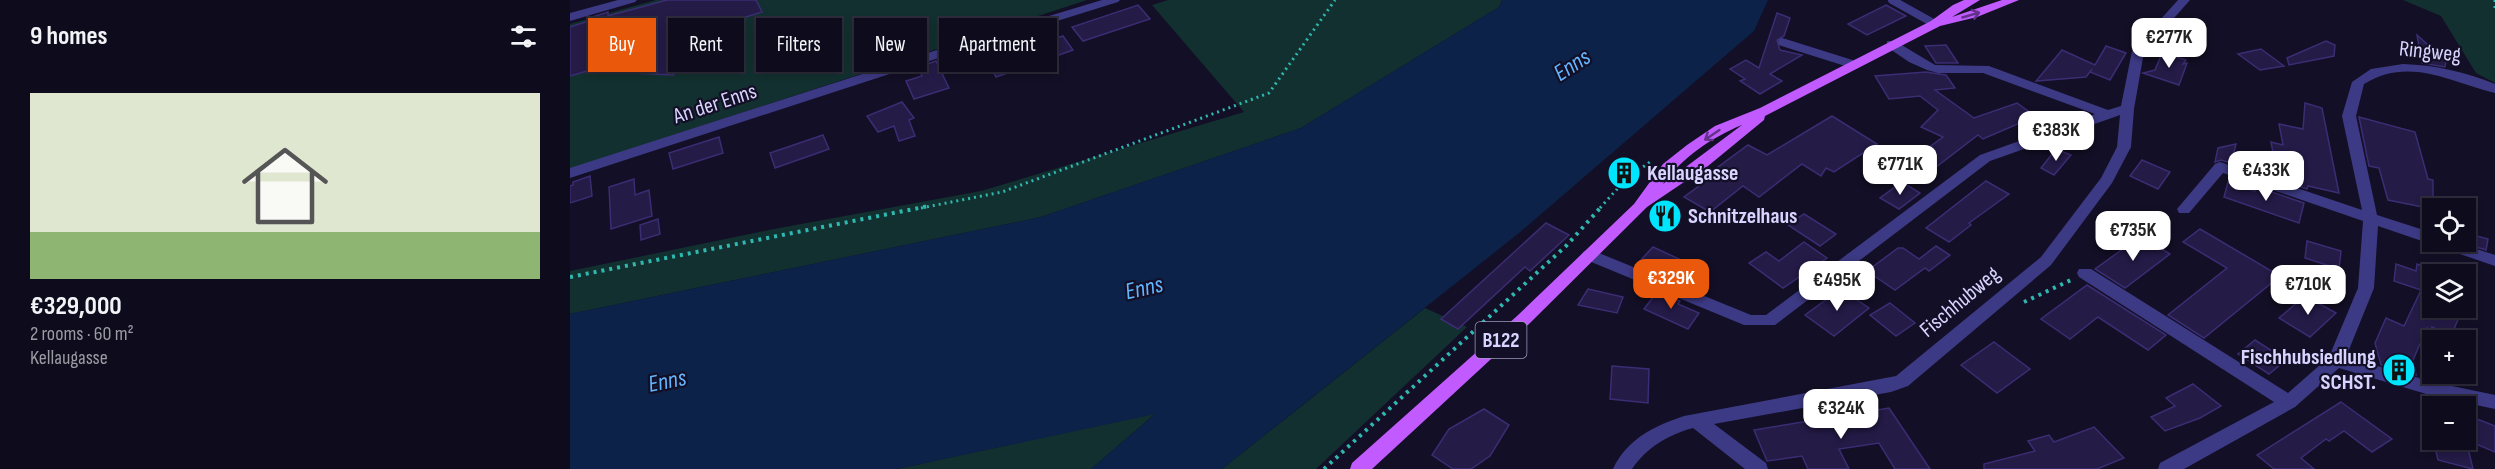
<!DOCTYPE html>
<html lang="en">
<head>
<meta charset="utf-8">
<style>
	:root { --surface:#0e0b1c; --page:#171425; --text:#f1f3f6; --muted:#9b9ba3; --line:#2e2b3b; --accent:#ea580c }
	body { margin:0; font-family:"Sofia Sans Condensed",sans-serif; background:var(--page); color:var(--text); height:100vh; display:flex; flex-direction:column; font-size:22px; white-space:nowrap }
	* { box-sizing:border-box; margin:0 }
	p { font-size:20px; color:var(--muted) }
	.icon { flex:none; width:33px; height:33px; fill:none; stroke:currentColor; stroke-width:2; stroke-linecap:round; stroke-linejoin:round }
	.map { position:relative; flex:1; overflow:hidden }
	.panel { display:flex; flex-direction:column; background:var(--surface); width:570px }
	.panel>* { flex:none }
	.banner { position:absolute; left:18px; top:18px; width:570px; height:54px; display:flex; gap:12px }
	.buttons { position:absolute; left:1852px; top:198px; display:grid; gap:12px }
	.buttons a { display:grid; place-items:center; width:54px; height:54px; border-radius:0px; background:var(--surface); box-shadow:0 3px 9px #0003,0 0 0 2px var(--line); font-size:30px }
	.price { position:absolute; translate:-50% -51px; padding:0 14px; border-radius:12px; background:#fff; color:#222; font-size:20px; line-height:39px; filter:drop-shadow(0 2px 3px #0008) }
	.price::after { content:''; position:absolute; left:50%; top:36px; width:18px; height:14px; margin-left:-9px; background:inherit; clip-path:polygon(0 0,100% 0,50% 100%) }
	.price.current { background:var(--accent); color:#fff }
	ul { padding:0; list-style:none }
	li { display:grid; align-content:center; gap:12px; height:318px; padding:0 30px }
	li+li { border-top:2px solid var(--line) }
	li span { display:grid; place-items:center; height:186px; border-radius:0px; color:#555 }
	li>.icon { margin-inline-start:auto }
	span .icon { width:108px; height:108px; fill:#fffc; stroke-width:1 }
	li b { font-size:26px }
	h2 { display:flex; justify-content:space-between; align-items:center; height:72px; padding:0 30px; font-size:26px }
	.chip { padding:0 21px; border-radius:0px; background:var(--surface); box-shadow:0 3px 9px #0003,0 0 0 2px var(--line); font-size:21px; line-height:54px }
	.chip.current { background:var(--accent); color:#fff }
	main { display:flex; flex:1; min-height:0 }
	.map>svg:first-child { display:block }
	.green { fill:#12302f }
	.water { fill:#0c2248 }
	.building { fill:#241b47; stroke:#3b2d73; stroke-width:1.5 }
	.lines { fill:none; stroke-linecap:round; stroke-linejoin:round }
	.path-far1 { stroke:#2fb8b0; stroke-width:3; stroke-dasharray:2 4; stroke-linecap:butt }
	.path { stroke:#2fb8b0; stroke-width:4; stroke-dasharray:3 5; stroke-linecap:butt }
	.lane { stroke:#3d3a85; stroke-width:8 }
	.street { fill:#3d3a85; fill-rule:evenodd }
	.primary { fill:#c25bff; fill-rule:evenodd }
	.oneway { stroke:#623188 }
	.labels { text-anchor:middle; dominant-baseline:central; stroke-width:4.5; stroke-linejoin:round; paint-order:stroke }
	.shield { fill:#130f26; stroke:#9e99be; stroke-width:1.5 }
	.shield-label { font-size:21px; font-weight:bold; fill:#d9d4ff }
	.street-label { font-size:22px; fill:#d9d4ff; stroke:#130f26 }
	.poi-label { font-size:22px; font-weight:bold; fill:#d9d4ff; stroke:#130f26; text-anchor:start }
	.water-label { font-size:24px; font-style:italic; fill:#62b6ff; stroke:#130f26 }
</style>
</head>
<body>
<main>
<section class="panel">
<h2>9 homes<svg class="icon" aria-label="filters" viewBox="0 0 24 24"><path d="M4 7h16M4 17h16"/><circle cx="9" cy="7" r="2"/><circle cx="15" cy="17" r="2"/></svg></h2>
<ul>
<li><span style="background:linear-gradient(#dfe7d0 75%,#8fb573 0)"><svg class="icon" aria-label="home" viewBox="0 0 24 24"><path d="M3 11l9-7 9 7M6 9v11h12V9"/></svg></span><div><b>€329,000</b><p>2 rooms · 60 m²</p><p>Kellaugasse</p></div></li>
</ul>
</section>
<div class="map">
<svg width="1925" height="469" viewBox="0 0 1925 469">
	<rect width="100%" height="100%" fill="#130f26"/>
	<g class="green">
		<path d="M86,0H517L0,169V24Z"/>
		<path d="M598,0H932L929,7L731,128L471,217L0,314V271L204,229L411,191L674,112L582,5Z"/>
		<path d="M1833,0H1925V83L1906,73L1871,16Z"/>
		<path d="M855,308L897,327L746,469H652Z"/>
		<path d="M586,413L521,469H327Z"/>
	</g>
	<path class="water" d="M932,0H1198L1184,31L949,233L652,469H521L585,414L327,469H0V314L471,217L731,128L929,7Z"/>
	<g class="building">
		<path d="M97,0H186L192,12L163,21L165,27L155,30L127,58H120L103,75L17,71L0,76V27L19,21V18L38,12V16Z"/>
		<path d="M568,5L580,19L513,41L502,27Z"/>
		<path d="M1316,5L1336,16L1297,35L1278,24Z"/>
		<path d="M1207,13L1220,18L1214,36L1207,40L1210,50L1232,55L1200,74L1212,81L1190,94L1170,81L1175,79L1160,69L1176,60L1189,68Z"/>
		<path d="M462,31L471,43L493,36L503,50L426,77L414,54L452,42L447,36Z"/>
		<path d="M1847,35L1876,61L1875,67L1852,63Z"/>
		<path d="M1756,41L1765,45L1764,56L1719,65L1717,58Z"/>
		<path d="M1376,45L1388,63H1366L1355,46Z"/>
		<path d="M1536,46L1556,53L1540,80L1520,72L1522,69L1516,77L1466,81L1492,50L1525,65Z"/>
		<path d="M1691,49L1714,66L1690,70L1668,54Z"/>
		<path d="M1592,53L1616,60L1613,64L1617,63L1609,85L1573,73L1585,70Z"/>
		<path d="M366,61L379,88L344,99L336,81L352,76L348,67Z"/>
		<path d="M1356,72L1376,75L1385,88L1365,90L1404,118L1447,103L1475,123L1458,130L1450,123L1413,139L1408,135L1366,167L1347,156L1373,137L1351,127L1368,110L1350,96L1319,99L1305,76Z"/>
		<path d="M332,102L344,118L339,120L345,136L329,141L324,126L308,132L297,116Z"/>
		<path d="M1735,103L1752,108L1769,193L1738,186L1737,189L1708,179L1701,142L1713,145L1709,124L1733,129Z"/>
		<path d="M1262,116L1307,144L1264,172L1256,168L1251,176L1232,164L1189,197L1173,186L1140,212L1114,197L1148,172L1144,170L1178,145L1197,155Z"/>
		<path d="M1789,117L1845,132L1858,179L1863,180V209L1818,200L1809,168L1799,166Z"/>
		<path d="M253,135L259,149L205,168L200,153Z"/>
		<path d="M149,137L153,153L103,169L99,153Z"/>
		<path d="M1666,144L1661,163L1651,160L1645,162L1648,148Z"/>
		<path d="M1486,149L1501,155L1484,175L1471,168Z"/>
		<path d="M1572,160L1600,172L1588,189L1560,176Z"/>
		<path d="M20,176L22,196L0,203V186L3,185V182Z"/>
		<path d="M64,179L65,195L79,190L82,216L41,229L39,187Z"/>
		<path d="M1416,181L1439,194L1399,223L1401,225L1379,242L1356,228Z"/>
		<path d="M1332,182L1350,193L1329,209L1310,198Z"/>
		<path d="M1658,182L1685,191L1686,189L1695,192L1696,190L1734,203L1729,223L1654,197Z"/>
		<path d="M1234,214L1266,234L1250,246L1218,225Z"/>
		<path d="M88,219L90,234L71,240L70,225Z"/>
		<path d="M976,223L999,235L960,271L955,267L888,329L871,319Z"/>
		<path d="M1630,229L1710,276L1634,338L1598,315L1657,268L1613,242Z"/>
		<path d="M1903,235L1918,239L1916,250L1900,245Z"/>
		<path d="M1571,236L1600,254L1555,288L1525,269Z"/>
		<path d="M1737,241L1771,251L1769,269L1735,258Z"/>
		<path d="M1234,242L1257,258L1213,288L1179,263L1196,252L1209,261Z"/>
		<path d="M1366,246L1380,255L1359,271L1355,268L1325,290L1297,271L1328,248H1333L1349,259Z"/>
		<path d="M1083,247L1135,271L1121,288L1067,264Z"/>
		<path d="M1826,264L1846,271L1847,264L1861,269L1863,265H1865L1861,308H1893L1881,336L1862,327L1861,330L1857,328L1843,360L1846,375L1811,365L1805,343L1816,318L1834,326L1851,290L1824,281Z"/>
		<path d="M1517,285L1596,335L1578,350L1528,317L1500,339L1471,319Z"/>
		<path d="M1018,289L1053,297L1047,313L1008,305Z"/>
		<path d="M1271,289L1299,308L1264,336L1235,315Z"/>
		<path d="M1087,292L1110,301L1108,304L1129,313L1118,329L1074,309Z"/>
		<path d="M1735,296L1766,313L1740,337L1709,318Z"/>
		<path d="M1320,303L1345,323L1326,336L1300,315Z"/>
		<path d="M1685,340L1716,360L1699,374L1668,354Z"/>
		<path d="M1424,342L1460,369L1427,393L1391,365Z"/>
		<path d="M1042,366L1079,369L1078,403L1040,399Z"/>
		<path d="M1623,384L1651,406L1630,418L1595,431L1581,417L1605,406L1596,398Z"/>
		<path d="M1771,402L1822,439L1802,452L1774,431L1759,441L1756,439L1731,458L1744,469H1704L1687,455Z"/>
		<path d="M1319,408L1360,469H1325L1309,443L1269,449L1279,469H1238L1232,456L1197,461L1184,430Z"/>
		<path d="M914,409L939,425L920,456L901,469H883L862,455L879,429Z"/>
		<path d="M1907,419L1925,426V452L1906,444Z"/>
		<path d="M1524,427L1554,458L1527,469H1414V464L1465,451L1458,441L1479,435L1484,442Z"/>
		<path d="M1863,440H1896L1903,469L1868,460Z"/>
	</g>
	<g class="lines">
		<g class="path-far1">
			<path d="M1925,0V11"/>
			<path d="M351,208L432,192L699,93L765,0"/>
			<path d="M1030,208L1057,178L1083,160"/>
		</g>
		<g class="path">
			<path d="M0,277L359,206"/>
			<path d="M1454,302L1501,280"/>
			<path d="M754,469L997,245L1032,206"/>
		</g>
		<g class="lane">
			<path d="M1322,0L1365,24"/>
			<path d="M1212,42L1282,64"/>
		</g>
		<g class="street">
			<path d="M48,0H67L65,2L0,21V13Z"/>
			<path d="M532,0H550L548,2L381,54L0,178V168L373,48Z"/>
			<path d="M1608,0H1620L1574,52L1564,109L1561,147L1542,183L1481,265L1338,386L1321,392L1144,424L1196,463L1198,469H1175L1123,428C1098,435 1077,447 1062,469H1043C1057,439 1084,426 1114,416L1326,376L1471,257L1531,178L1547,147L1550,115L1420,161L1205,325H1174L1014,259L1011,255L1014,251H1024L1181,315H1196L1410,155L1525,114L1413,73H1368L1357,70L1339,62L1317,47V41H1325L1365,65L1419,66L1538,110L1551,106L1562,51Z"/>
			<path d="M1833,64C1865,65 1896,72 1925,84V93C1880,82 1839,56 1794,84L1786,116L1807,215L1863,233V242H1885L1925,255V266L1808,226L1804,288L1776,357L1863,382L1925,395V409L1863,396L1769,368L1725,407L1614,469H1588L1590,463L1704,402L1509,277L1507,273L1509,269H1521L1718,393L1759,357L1788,288L1793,221L1653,173L1619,213H1609L1607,209L1645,164L1650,162L1792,210L1772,116L1782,82L1801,69Z"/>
		</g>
		<path class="primary" d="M1394,0H1410L1382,17L1432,0H1449L1407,17L1370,26L1195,116L1194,120L1138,166L1077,207L959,324L802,469H780L782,463L947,316L1064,204L1093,164L1117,145L1145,126L1190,108L1361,21L1383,5ZM1172,125L1093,184C1112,158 1142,137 1172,125Z"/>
	</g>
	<defs><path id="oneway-shaft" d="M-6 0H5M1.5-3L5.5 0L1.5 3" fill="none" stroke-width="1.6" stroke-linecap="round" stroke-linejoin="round" transform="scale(1.5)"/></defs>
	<g class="oneway">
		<use href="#oneway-shaft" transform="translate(1401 15) rotate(-16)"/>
		<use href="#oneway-shaft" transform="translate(1142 135) rotate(146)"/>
	</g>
	<defs>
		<symbol id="building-disc" viewBox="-11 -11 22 22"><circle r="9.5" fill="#00e5ff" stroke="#130f26"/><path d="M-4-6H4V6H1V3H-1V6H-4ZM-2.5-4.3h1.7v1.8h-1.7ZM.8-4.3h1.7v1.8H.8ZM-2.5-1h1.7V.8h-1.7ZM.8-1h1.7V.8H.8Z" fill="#111"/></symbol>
		<symbol id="restaurant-disc" viewBox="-11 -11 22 22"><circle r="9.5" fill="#00e5ff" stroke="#130f26"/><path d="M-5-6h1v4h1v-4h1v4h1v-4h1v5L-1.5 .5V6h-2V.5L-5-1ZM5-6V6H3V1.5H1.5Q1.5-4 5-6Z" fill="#111"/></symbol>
	</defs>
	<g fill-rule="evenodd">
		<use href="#building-disc" x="1035" y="154" width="38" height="38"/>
		<use href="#restaurant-disc" x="1076" y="197" width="38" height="38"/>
		<use href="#building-disc" x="1810" y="351" width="38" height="38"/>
	</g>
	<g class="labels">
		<rect class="shield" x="905.5" y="322" width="51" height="36" rx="4.5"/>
		<g class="shield-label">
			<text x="931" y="340">B122</text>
		</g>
		<g class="street-label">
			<text transform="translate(1860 52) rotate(6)">Ringweg</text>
			<text transform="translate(145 104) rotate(-18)">An der Enns</text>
			<text transform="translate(1390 302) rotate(-40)">Fischhubweg</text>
		</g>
		<g class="poi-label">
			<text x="1077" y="173">Kellaugasse</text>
			<text x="1118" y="216">Schnitzelhaus</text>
			<text x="1806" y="357" text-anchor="end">Fischhubsiedlung<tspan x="1806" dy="25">SCHST.</tspan></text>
		</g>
		<g class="water-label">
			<text transform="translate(1002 65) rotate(-33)">Enns</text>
			<text transform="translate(574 288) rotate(-13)">Enns</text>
			<text transform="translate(97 381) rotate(-11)">Enns</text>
		</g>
	</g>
</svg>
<div class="buttons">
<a><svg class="icon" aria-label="locate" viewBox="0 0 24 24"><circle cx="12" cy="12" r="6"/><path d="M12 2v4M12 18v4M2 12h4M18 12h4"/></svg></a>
<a><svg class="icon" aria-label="layers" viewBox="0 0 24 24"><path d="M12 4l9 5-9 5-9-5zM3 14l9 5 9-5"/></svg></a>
<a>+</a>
<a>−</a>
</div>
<b class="price" style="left:1599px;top:69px">€277K</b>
<b class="price" style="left:1486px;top:162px">€383K</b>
<b class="price" style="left:1330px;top:196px">€771K</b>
<b class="price" style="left:1696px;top:202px">€433K</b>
<b class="price" style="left:1563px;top:262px">€735K</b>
<b class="price current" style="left:1101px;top:310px">€329K</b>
<b class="price" style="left:1267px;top:312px">€495K</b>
<b class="price" style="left:1738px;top:316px">€710K</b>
<b class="price" style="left:1271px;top:440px">€324K</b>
<div class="banner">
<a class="chip current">Buy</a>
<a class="chip">Rent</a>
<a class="chip">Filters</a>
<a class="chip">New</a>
<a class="chip">Apartment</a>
</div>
</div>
</main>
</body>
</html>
